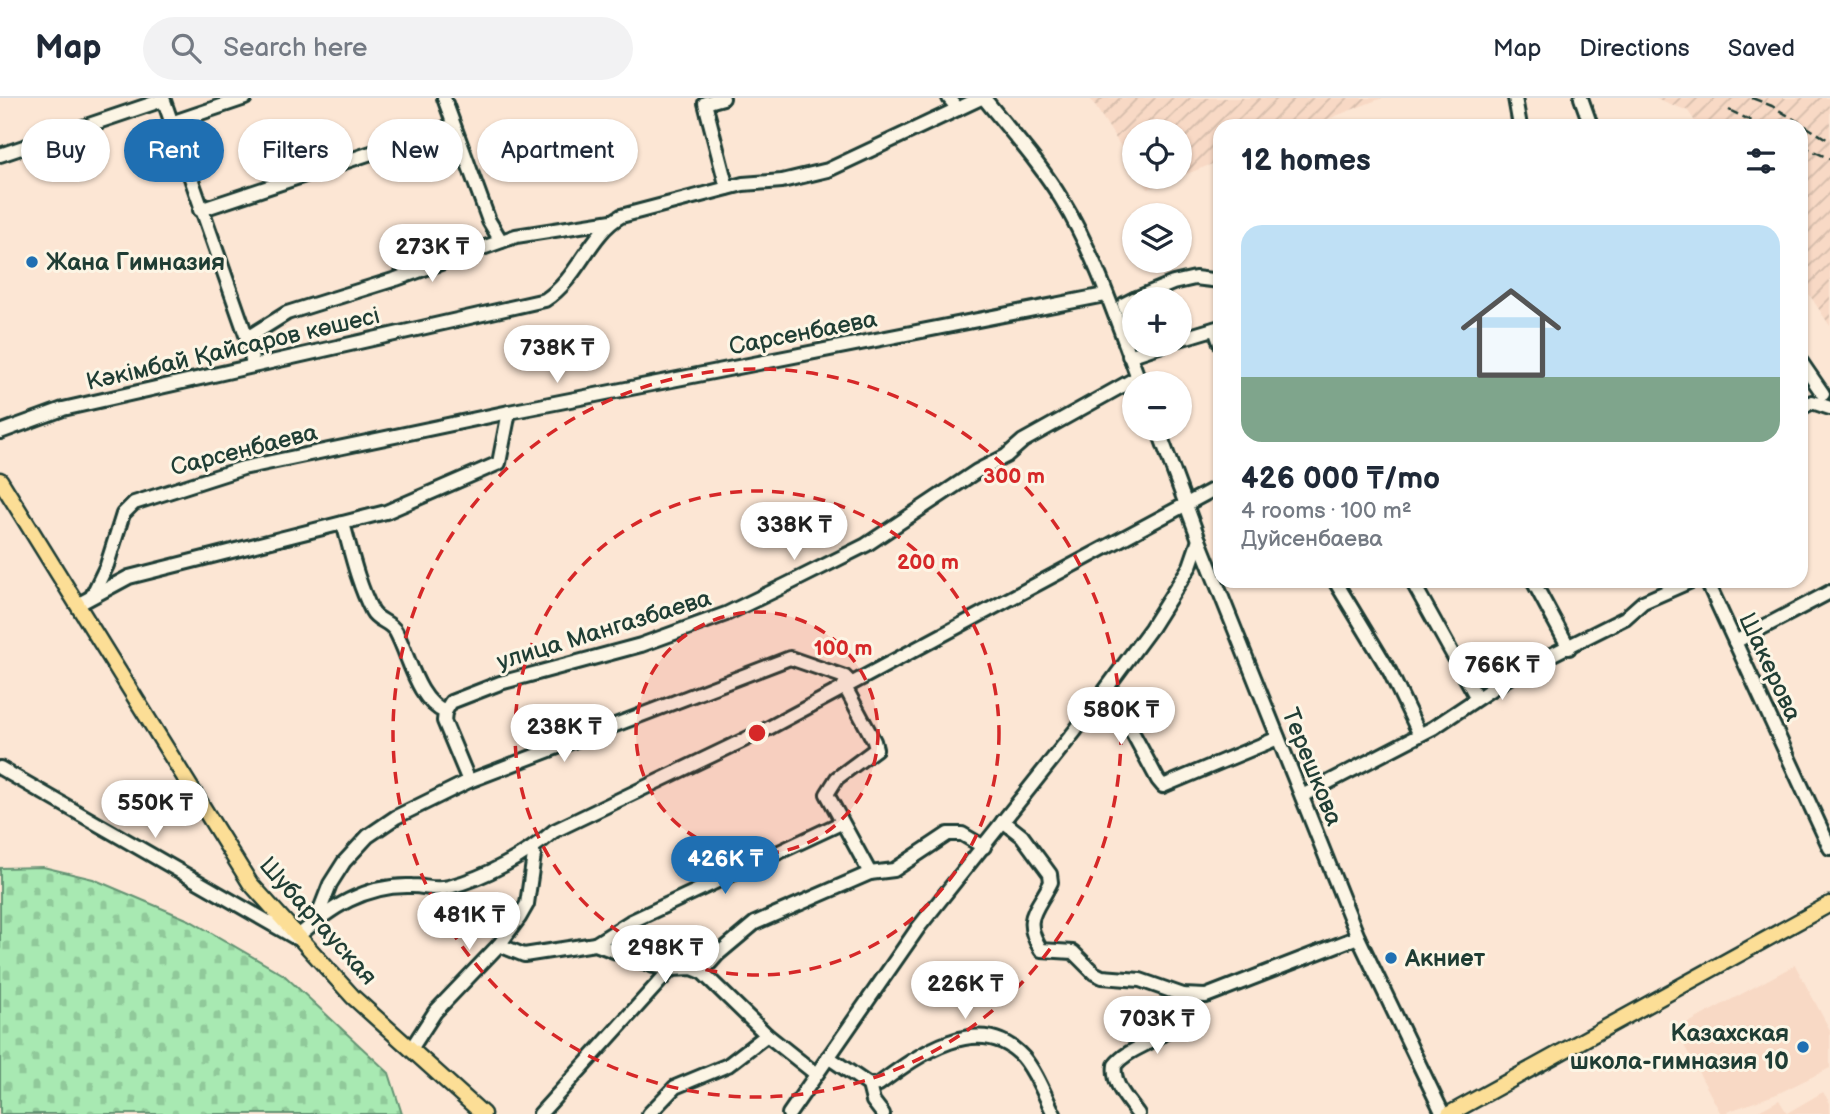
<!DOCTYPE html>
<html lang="en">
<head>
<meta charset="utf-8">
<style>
	:root { --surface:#fff; --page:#f2f2f3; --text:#1f2937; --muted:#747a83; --line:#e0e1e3; --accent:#1f6fb2 }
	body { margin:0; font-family:"Balsamiq Sans",sans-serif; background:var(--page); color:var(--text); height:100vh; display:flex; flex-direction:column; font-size:26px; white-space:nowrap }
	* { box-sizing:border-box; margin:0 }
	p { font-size:23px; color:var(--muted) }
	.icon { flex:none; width:38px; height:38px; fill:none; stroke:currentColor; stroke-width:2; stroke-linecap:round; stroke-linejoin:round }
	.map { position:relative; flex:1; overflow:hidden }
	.details { position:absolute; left:1213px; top:21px; width:595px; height:469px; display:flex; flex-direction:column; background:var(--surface); border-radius:21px; box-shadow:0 2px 5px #0004 }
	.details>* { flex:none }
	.banner { position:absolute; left:21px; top:21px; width:665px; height:63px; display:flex; gap:14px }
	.tools { position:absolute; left:1122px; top:21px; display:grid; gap:14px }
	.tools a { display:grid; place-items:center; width:70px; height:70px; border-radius:50%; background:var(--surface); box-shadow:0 2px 5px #0004; font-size:35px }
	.price { position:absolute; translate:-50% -60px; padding:0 16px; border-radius:24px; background:#fff; color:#222; font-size:23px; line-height:46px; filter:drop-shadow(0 2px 4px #0008) }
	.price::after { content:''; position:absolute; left:50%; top:42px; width:21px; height:16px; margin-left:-10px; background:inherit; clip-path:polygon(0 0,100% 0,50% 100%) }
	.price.on { background:var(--accent); color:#fff }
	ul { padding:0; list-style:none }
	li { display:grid; align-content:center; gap:14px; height:371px; padding:0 28px }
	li+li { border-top:2px solid var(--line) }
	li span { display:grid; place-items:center; height:217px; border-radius:21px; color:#555 }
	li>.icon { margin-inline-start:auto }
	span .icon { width:126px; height:126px; fill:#fffc; stroke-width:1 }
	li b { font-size:30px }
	h2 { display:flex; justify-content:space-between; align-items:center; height:84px; padding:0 28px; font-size:30px }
	.chip { padding:0 24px; border-radius:32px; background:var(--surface); box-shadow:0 2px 5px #0004; font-size:24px; line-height:63px }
	.chip.on { background:var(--accent); color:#fff }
	header { display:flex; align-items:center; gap:42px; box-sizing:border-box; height:98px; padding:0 35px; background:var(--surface); border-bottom:2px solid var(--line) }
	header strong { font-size:33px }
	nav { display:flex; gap:38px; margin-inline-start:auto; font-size:24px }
	.search { width:490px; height:63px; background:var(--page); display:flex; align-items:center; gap:18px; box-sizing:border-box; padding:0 24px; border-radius:38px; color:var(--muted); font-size:26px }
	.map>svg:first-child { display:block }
	.built { fill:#f8d9c5 }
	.industrial { fill:url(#industrial-furrows) }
	.cemetery { fill:url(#cemetery-stones); stroke:#649373; stroke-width:2 }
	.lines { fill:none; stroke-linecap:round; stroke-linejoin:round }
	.minor-casing { stroke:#1f3d34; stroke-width:18 }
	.major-casing { stroke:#1f3d34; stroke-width:19 }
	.minor { stroke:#fcf5e5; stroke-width:12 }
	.major { stroke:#fcde96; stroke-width:14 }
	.rail { stroke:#1f3d34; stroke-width:2.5; stroke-dasharray:10 5; stroke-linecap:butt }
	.ring { fill:none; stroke:#d62828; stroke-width:3.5; stroke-dasharray:12 9 }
	.poi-dot { fill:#1f6fb2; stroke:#fcf5e5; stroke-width:2.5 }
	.labels { text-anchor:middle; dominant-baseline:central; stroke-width:6; stroke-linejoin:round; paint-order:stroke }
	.poi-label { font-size:24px; font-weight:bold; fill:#1f3d34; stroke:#fcf5e5; text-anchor:start }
	.street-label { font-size:24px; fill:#1f3d34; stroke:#fcf5e5 }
	.centre { fill:#d62828; stroke:#fcf5e5; stroke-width:3.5 }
	.ring-label { font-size:21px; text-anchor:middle; font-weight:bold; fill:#d62828; stroke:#fcf5e5; stroke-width:6; stroke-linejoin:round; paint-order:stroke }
</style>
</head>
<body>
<header>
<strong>Map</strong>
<div class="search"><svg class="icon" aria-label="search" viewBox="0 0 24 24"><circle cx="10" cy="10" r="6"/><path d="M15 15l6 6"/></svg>Search here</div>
<nav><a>Map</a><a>Directions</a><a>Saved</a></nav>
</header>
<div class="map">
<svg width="1830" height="1016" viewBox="0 0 1830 1016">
	<defs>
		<pattern id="industrial-furrows" width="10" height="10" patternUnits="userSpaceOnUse" patternTransform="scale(1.75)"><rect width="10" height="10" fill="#f8d9c5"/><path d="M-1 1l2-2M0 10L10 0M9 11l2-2" fill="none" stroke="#d4bbaa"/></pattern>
		<pattern id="cemetery-stones" width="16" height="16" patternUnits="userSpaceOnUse" patternTransform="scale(1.75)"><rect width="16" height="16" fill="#a8e9b2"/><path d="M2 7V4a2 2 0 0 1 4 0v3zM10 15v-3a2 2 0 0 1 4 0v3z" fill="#90c99a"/></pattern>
	</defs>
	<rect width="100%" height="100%" fill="#fce6d4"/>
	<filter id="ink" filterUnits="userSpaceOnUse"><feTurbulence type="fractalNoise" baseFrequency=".0143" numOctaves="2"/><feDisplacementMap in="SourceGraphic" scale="14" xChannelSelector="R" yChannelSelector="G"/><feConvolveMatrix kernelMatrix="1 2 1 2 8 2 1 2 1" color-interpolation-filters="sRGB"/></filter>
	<g filter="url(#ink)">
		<g class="built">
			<path d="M1795,867L1830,932V970L1777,996L1721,1016L1679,938L1681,929Z"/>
			<path d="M1823,994L1830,1005V1016H1753L1779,1002L1787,1015Z"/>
		</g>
		<g class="industrial">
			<path d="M1090,0H1382L1310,28H1220V63L1148,91L1140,79H1180V33H1134V69Z"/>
			<path d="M1656,0H1830V228L1801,184V28H1698L1688,13Z"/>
		</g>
		<path class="cemetery" d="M43,769L93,781L189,822L284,877L389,975L402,1016H0V770Z"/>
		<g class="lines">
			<defs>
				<g id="minor">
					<path d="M163,0L247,240L253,266"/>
					<path d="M444,0L489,123L501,143"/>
					<path d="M723,0L705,5L727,90"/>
					<path d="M949,0L958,11"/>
					<path d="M984,0C1010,33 1040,65 1062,102C1096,158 1117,224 1140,285"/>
					<path d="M1515,0L1520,28"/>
					<path d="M1581,0L1591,28"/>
					<path d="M171,25L245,0"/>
					<path d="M0,57L163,2"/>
					<path d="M200,112L452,28"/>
					<path d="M1134,201L1173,185L1195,180L1220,183"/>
					<path d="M1134,201L1124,206L1134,232"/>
					<path d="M1215,231L1220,245"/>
					<path d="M247,240L287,215L396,181L516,138L612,123"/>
					<path d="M1180,241L1220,229"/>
					<path d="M1129,258L1162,247"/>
					<path d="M1801,264L1823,296"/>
					<path d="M1801,310L1812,304L1830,310"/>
					<path d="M1158,331L1199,442L1358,839L1443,1016"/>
					<path d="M0,334L63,311L545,202C579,180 589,136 621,118L743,86L782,83L828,72L981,0"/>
					<path d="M343,425C351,454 358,486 372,513C377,523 390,523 396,534C410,560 417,602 445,614L444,623L469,683"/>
					<path d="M1335,483L1390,574L1419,635"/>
					<path d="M1412,483L1477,600"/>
					<path d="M1533,483L1569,550"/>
					<path d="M1707,483L1830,750"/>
					<path d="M92,498L107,467L123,416L134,405L243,370L509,314"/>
					<path d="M77,507L129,479L386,414L499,365L509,314L1105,197"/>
					<path d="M1735,544L1830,494"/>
					<path d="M844,587L874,643L876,651L837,680L827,696L870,775"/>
					<path d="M1108,589L1158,682L1163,688L1278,640"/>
					<path d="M445,614L451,604L500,585L641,547L726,516L786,487L866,447L977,373L1006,358L1023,343L1138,279"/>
					<path d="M0,670L296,840C330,810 365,786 412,788C425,788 435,793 449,789C486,779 525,758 554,733L767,631L1220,388"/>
					<path d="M1302,698L1433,630L1517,574L1625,520L1643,504L1691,483"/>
					<path d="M1003,723L1022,738L1050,776L1051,784C1037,813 1021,820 1041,852L1073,854L1094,875L1102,879L1140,882L1183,897L1206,898L1358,839"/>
					<path d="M316,822L330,786L344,764L368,738L396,719L469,683L790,560L845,579L850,584"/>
					<path d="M595,846L630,824L841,725"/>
					<path d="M499,847L524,857L595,846L654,868L671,871L692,870L702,874L767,937L816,976"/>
					<path d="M702,874L718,856L755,825L870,775L894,772L948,736H962L984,749"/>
					<path d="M411,951L435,914L499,847L519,820L527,806L534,757L532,751"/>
					<path d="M828,959L869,987L879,986C918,957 980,912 1023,959C1036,974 1045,998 1054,1016"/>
					<path d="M869,987L873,1003L883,1016"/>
					<path d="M540,1016L671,871"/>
					<path d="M649,1016L675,989L728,967L767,937"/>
					<path d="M789,1016L918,830L1075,633L1151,530L1190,468L1199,442"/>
					<path d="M1138,1016C1127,1001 1112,986 1115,967C1127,952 1146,948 1161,937C1174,927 1178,911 1183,897"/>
				</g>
				<g id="major">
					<path d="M0,382L250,785L353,899L483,1016"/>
					<path d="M1449,1016L1830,806"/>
				</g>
			</defs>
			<use href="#minor" class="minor-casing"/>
			<use href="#major" class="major-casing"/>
			<use href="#minor" class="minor"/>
			<use href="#major" class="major"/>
			<g class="rail">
				<path d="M1752,0L1772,8L1830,43"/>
				<path d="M1729,12L1762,28"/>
				<path d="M1801,47L1830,61"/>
			</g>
		</g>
	</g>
	<circle cx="757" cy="635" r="121" fill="#d62828" fill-opacity=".12"/>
	<g class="ring">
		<circle cx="757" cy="635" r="121"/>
		<circle cx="757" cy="635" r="242"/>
		<circle cx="757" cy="635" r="364"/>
	</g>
	<g class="poi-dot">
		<circle cx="32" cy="164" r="7"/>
		<circle cx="1391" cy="860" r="7"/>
		<circle cx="1803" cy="949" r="7"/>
	</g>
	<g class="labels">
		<g class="poi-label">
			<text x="46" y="164">Жана Гимназия</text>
			<text x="1405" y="860">Акниет</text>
			<text x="1789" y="935" text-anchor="end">Казахская<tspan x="1789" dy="28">школа-гимназия 10</tspan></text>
		</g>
		<g class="street-label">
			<text transform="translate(803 235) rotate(-11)">Сарсенбаева</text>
			<text transform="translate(233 251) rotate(-13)">Кәкімбай Қайсаров көшесі</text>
			<text transform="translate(244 352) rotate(-14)">Сарсенбаева</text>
			<text transform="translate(604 532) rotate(-17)">улица Мангазбаева</text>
			<text transform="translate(1770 569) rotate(65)">Шакерова</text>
			<text transform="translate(1312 669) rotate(68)">Терешкова</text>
			<text transform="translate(318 823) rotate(48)">Шубартауская</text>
		</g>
	</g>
	<circle cx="757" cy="635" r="10" class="centre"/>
	<g class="ring-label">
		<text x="1014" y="385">300 m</text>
		<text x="928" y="471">200 m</text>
		<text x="843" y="557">100 m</text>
	</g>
</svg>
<div class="tools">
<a><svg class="icon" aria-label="locate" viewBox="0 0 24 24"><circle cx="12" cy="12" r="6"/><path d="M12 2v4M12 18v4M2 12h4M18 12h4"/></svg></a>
<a><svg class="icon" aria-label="layers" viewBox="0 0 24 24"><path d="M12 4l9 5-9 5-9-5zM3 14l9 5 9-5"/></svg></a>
<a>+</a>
<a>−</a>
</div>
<b class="price" style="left:432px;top:186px">273K ₸</b>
<b class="price" style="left:557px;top:287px">738K ₸</b>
<b class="price" style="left:794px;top:464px">338K ₸</b>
<b class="price" style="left:1502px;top:604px">766K ₸</b>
<b class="price" style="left:1121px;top:649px">580K ₸</b>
<b class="price" style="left:564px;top:666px">238K ₸</b>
<b class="price" style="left:155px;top:742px">550K ₸</b>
<b class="price on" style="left:725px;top:798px">426K ₸</b>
<b class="price" style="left:469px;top:854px">481K ₸</b>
<b class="price" style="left:665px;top:887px">298K ₸</b>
<b class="price" style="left:965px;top:923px">226K ₸</b>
<b class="price" style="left:1157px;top:958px">703K ₸</b>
<div class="banner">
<a class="chip">Buy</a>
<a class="chip on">Rent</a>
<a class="chip">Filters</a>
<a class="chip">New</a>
<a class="chip">Apartment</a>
</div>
<section class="details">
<h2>12 homes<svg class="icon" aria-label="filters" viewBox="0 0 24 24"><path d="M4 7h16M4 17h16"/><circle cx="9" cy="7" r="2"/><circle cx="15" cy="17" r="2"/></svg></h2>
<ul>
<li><span style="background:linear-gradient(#bfe0f5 70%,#7fa58c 0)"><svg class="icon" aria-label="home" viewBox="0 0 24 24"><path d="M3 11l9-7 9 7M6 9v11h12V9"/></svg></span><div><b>426 000 ₸/mo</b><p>4 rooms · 100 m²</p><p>Дуйсенбаева</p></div></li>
</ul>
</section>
</div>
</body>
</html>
